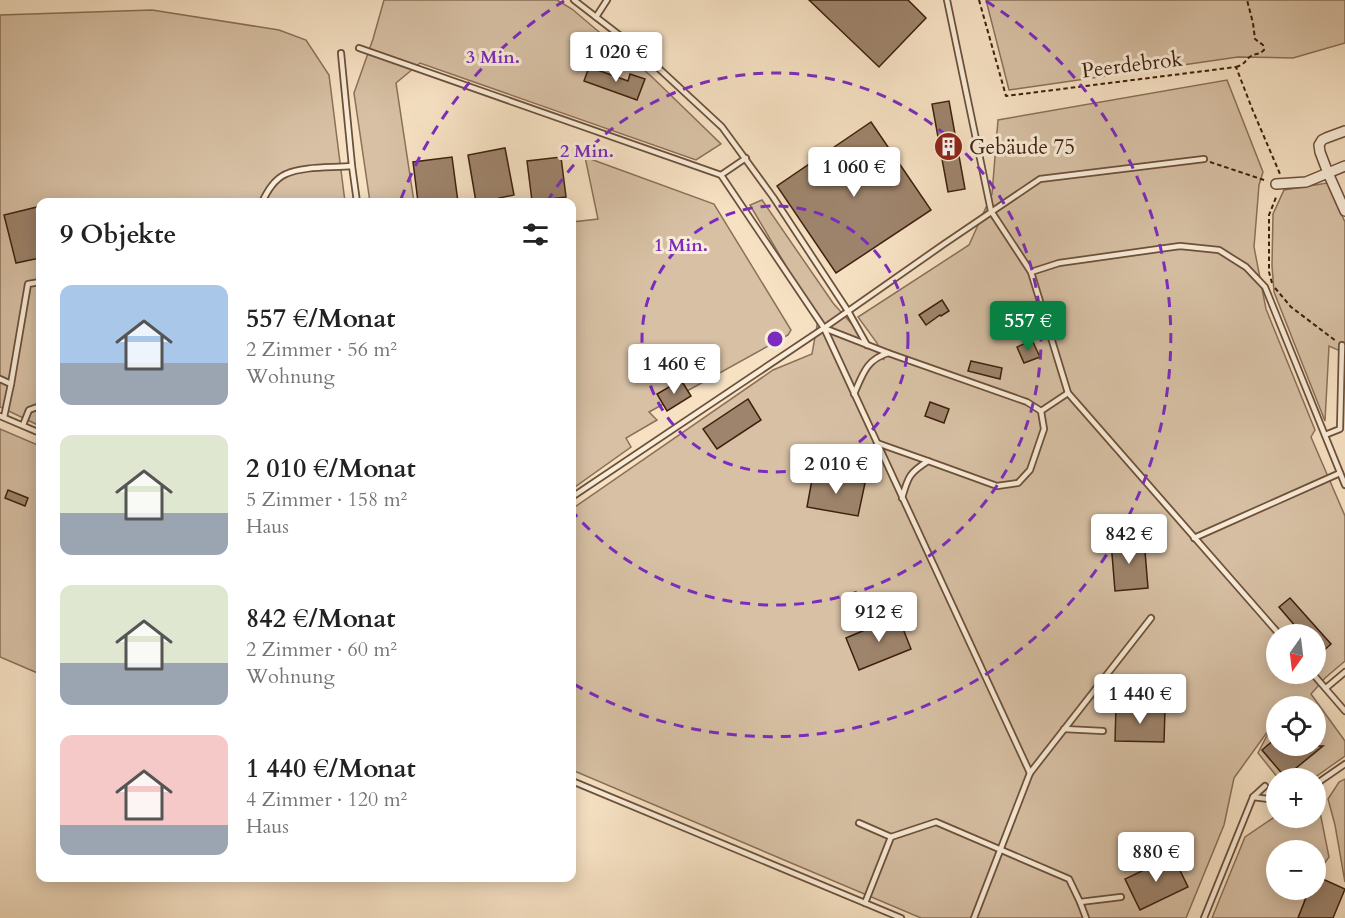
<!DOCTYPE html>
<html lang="de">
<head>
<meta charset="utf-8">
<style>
	:root { --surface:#fff; --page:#f6f6f6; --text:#222; --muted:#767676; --accent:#0b8043 }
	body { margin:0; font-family:Cardo,serif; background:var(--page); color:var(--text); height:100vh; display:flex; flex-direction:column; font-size:22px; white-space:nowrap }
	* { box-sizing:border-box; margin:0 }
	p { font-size:20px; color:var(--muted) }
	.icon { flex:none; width:33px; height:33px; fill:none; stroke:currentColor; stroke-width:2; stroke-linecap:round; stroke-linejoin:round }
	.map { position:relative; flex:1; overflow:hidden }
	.side { position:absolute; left:36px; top:198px; width:540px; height:684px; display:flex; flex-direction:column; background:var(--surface); border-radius:12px; box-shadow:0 3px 15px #0003 }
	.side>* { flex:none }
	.needle { width:39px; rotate:194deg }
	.buttons { position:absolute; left:1266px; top:624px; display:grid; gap:12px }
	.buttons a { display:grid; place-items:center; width:60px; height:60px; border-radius:50%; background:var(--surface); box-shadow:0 3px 15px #0003; font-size:30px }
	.price { position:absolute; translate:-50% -51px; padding:0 14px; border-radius:6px; background:#fff; color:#222; font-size:20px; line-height:39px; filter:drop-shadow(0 2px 3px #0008) }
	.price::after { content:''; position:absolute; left:50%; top:36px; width:18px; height:14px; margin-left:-9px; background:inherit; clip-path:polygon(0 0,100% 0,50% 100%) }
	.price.active { background:var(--accent); color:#fff }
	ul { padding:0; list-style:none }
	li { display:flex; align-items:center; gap:18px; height:150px; padding:0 24px }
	li span { display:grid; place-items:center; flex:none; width:168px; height:120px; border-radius:12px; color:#555 }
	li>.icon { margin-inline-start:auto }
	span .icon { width:72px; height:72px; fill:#fffc; stroke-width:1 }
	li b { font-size:26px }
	h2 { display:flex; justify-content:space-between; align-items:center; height:72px; padding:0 24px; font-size:26px }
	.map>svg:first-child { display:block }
	.green { fill:#d7c0a4; stroke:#8b7058; stroke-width:1.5; fill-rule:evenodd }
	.building { fill:#9e846c; stroke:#3f200d; stroke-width:1.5 }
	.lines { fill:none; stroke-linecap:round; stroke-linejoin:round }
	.service-casing { stroke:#6d503a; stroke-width:8 }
	.minor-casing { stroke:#6d503a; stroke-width:12 }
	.path { stroke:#3f200d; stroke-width:2; stroke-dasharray:4.5 3; stroke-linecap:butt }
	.service { stroke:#f9ecd8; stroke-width:4.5 }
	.minor { stroke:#f9ecd8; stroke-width:9 }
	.ring { fill:none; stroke:#7b2cbf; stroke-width:3; stroke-dasharray:10 8 }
	.labels { text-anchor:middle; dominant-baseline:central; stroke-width:6; stroke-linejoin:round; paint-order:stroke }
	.street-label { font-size:21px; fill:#3f200d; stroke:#f9ecd8 }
	.poi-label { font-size:21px; fill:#3f200d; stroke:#f9ecd8; text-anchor:start }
	.centre { fill:#7b2cbf; stroke:#f9ecd8; stroke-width:3 }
	.ring-label { font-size:18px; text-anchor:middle; font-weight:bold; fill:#7b2cbf; stroke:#f9ecd8; stroke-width:6; stroke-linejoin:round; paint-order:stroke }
</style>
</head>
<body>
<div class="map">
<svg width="1345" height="918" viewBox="0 0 1345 918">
	<rect width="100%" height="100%" fill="#f6e1c3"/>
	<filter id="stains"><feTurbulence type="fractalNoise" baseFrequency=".00333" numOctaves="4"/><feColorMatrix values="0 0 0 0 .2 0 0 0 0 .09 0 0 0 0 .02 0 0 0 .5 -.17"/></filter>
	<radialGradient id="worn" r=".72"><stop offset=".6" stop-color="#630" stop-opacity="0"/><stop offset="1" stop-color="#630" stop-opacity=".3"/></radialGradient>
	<g class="green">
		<path d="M384,0H557L572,9L651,76L721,144L696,160L420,63L396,83L414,202H370L354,93L373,39Z"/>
		<path d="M986,0H1345V43L1293,58L1238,57L1009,90Z"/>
		<path d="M152,10L279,30L306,40L329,75L345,202H40V426L0,407V15Z"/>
		<path d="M1227,80L1263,172L1259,185L1254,247L1266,309L1315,430L1311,437L1345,516V661L1325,678L1311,694L1345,741V756L1314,778H1278L1258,753L1273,724L1234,778L1224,825L1186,918H921L572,770V509L773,370L812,354L818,320L750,205L762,200L833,303L884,360L877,343L858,317L969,245L992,194L998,120ZM1276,634H1316V674H1276ZM1276,706H1316V746H1276Z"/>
		<path d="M585,157L714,204L791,330L788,335L649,412L657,420L626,438L631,447L572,489V222L598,219Z"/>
		<path d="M1327,183L1345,222V353L1329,346L1325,421L1274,292L1272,266L1273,214L1284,190Z"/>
		<path d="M0,429L40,446V674L0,657Z"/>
		<path d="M1345,779V882L1335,825L1328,799L1339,782Z"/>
		<path d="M1322,786L1318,802L1329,857L1316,875V850H1276V890H1309L1298,918H1212L1245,837L1276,816V818H1316V790Z"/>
	</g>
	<g class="building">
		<path d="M809,0H908L926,18L879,67Z"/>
		<path d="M589,67L628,81L630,74L645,79L637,100L584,81Z"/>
		<path d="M949,101L965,189L948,192L932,104Z"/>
		<path d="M871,122L931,210L836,273L777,186Z"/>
		<path d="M505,148L514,195L499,198L500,202H490L489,199L476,202L468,155Z"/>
		<path d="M452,157L458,202H418L413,162Z"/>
		<path d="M561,157L566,197L532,201L527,161Z"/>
		<path d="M37,207L40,223V258L16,263L4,215Z"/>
		<path d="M942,300L949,311L941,316L940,315L926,325L919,315Z"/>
		<path d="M1032,340L1040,357L1024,363L1017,347Z"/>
		<path d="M971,361L1002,368L1000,379L968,371Z"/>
		<path d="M681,380L691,396L667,411L657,394Z"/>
		<path d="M748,399L761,420L717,449L703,429Z"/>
		<path d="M930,402L949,409L944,423L925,416Z"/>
		<path d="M813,474L865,483L858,516L807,507Z"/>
		<path d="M8,490L28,498L25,506L5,498Z"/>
		<path d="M1144,539L1148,588L1115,591L1111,542Z"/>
		<path d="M1290,598L1331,644L1320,654L1316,649V634H1302L1279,607Z"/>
		<path d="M898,616L911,649L859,670L846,638Z"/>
		<path d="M1116,707L1165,709L1164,742L1115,741Z"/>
		<path d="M1276,738V746H1323L1285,777L1262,750Z"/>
		<path d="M1173,856L1188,887L1140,910L1125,879Z"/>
		<path d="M1316,876L1345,889L1333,918H1298L1309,890H1316Z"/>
	</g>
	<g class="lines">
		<defs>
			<g id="service">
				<path d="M574,0L640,51L722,127L773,197L848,311L867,345"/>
				<path d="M947,0L991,211L1031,272L1068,393L1279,634"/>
				<path d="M596,17L607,0"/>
				<path d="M359,48L721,175L824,328L1030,773L974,918"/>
				<path d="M341,53L352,166L357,202"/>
				<path d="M721,175L746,158"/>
				<path d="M262,202C267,192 274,179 286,174C303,166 332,168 352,166"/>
				<path d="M1031,272L1059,263L1180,246L1219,250L1246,267L1265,287L1345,485"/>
				<path d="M824,328L888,353"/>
				<path d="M0,379L11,384"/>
				<path d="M854,394C863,374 866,360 888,353L1027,402L1041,411L1044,429L1030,470L1018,483L997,486L928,461C909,473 908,477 902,498"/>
				<path d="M1041,411L1068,393"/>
				<path d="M0,416L40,433"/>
				<path d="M4,417L11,384L28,284L40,282"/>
				<path d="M23,425L29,410L40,406"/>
				<path d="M1325,435L1340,429L1342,345"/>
				<path d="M877,443L928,461"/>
				<path d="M572,497L824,328L944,244L1040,179L1204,159"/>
				<path d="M1194,538L1340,473"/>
				<path d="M1313,674L1345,711"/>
				<path d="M1326,688L1345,672"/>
				<path d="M1064,729L1103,731"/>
				<path d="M1030,773L1151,618"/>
				<path d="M572,781L901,918"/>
				<path d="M1316,784L1345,764"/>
				<path d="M1253,797L1276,800"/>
				<path d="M859,823L891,837"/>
				<path d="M1080,902L1121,897"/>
				<path d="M865,903L891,837L936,822L1069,879L1080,902L1086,918"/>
				<path d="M1204,918L1253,797L1265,786"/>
			</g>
			<g id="minor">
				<path d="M1345,131L1326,138L1322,140L1319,145L1320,152L1328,173L1345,211"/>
				<path d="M1276,184L1306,182L1345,166"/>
			</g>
		</defs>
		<use href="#service" class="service-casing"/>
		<use href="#minor" class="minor-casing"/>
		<g class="path">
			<path d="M979,0L1006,96L1236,67L1253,111L1280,174"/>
			<path d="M1236,67C1246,64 1245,60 1251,56C1257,53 1259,55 1264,50L1263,45L1255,39L1253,23L1247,0"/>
			<path d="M1210,162L1267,181"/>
			<path d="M1272,283L1269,272V215L1277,195"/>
			<path d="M1275,288L1291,307L1336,341"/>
		</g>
		<use href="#service" class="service"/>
		<use href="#minor" class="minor"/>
	</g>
	<g class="ring">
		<circle cx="775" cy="339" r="133"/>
		<path d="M547 202A266 266 0 1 1 573 512"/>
		<path d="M401 199A399 399 0 0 1 564 1M986 1A399 399 0 0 1 572 683"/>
	</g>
	<defs>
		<symbol id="building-disc" viewBox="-11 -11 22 22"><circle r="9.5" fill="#8f2418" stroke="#f9ecd8"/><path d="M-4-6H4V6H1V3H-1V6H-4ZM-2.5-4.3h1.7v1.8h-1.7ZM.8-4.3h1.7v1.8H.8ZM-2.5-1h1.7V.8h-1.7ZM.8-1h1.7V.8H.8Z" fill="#fff"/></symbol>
	</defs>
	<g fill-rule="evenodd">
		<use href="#building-disc" x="932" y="130" width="33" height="33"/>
	</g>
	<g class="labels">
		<g class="street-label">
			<text transform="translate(1132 65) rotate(-7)">Peerdebrok</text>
		</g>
		<g class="poi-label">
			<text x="969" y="147">Gebäude 75</text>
		</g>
	</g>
	<circle cx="775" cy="339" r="9" class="centre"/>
	<g class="ring-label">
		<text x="493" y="63">3 Min.</text>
		<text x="587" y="157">2 Min.</text>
		<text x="681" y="251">1 Min.</text>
	</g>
	<rect width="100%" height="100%" filter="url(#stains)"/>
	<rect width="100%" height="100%" fill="url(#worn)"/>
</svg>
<div class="buttons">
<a><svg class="needle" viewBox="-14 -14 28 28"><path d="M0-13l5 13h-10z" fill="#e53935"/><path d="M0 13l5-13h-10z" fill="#767676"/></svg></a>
<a><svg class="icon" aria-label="locate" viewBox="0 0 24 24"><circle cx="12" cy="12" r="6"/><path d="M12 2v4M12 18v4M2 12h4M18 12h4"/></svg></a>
<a>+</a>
<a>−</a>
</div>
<b class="price" style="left:616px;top:83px">1 020 €</b>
<b class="price" style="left:854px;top:198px">1 060 €</b>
<b class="price active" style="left:1028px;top:352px">557 €</b>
<b class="price" style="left:674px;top:395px">1 460 €</b>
<b class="price" style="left:836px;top:495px">2 010 €</b>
<b class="price" style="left:1129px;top:565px">842 €</b>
<b class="price" style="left:879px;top:643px">912 €</b>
<b class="price" style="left:1140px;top:725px">1 440 €</b>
<b class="price" style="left:1156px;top:883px">880 €</b>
<section class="side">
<h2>9 Objekte<svg class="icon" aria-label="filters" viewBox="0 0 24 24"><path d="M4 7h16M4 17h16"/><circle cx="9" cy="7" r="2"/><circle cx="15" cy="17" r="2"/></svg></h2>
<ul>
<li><span style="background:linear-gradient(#a9c7e8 65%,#9aa5b1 0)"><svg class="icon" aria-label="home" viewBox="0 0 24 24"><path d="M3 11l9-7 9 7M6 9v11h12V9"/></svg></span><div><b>557 €/Monat</b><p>2 Zimmer · 56 m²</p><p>Wohnung</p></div></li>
<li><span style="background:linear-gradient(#dfe7d0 65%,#9aa5b1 0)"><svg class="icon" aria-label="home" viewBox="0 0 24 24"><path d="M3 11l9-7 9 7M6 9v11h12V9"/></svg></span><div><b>2 010 €/Monat</b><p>5 Zimmer · 158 m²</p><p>Haus</p></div></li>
<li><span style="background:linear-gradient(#dfe7d0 65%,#9aa5b1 0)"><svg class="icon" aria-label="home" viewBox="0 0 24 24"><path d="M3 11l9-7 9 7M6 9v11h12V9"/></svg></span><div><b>842 €/Monat</b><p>2 Zimmer · 60 m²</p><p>Wohnung</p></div></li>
<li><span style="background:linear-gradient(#f6c9c9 75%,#9aa5b1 0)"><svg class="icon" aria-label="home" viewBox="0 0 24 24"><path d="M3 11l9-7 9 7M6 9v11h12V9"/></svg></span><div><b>1 440 €/Monat</b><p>4 Zimmer · 120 m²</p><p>Haus</p></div></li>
</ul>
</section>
</div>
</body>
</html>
